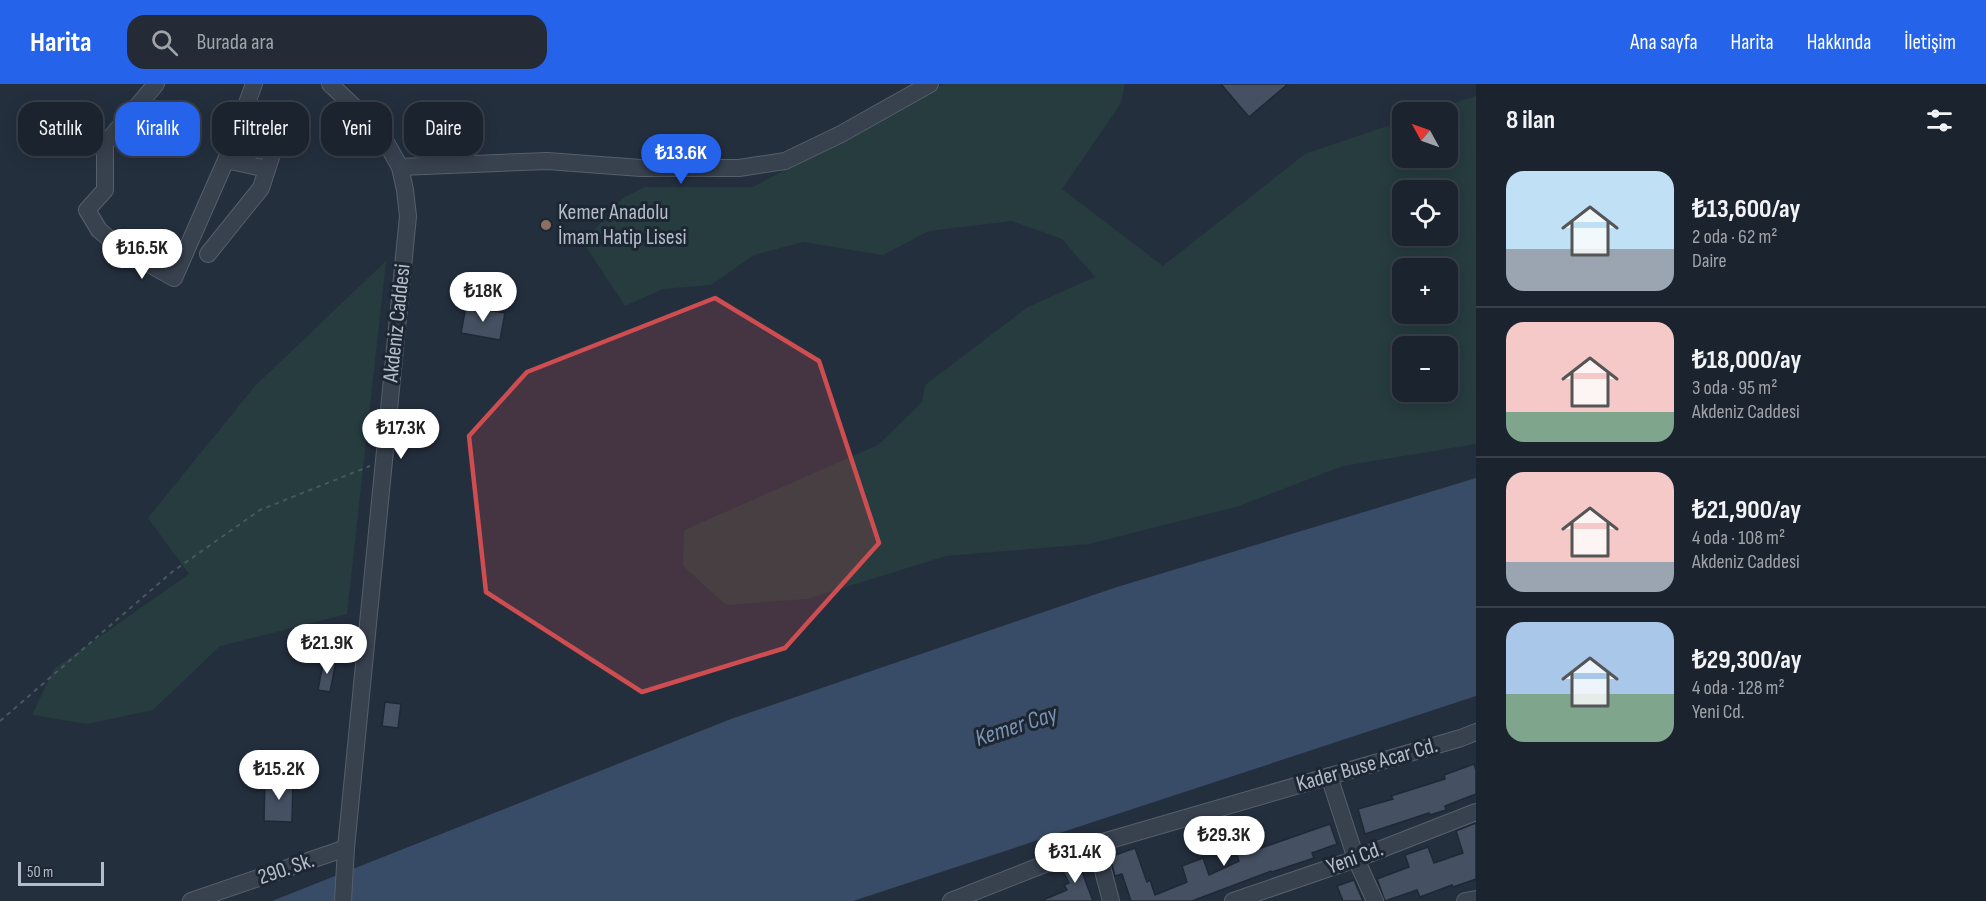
<!DOCTYPE html>
<html lang="tr">
<head>
<meta charset="utf-8">
<style>
	:root { --surface:#1b232e; --page:#242b36; --text:#f1f3f6; --muted:#a0a4aa; --line:#39404a; --accent:#2563eb }
	body { margin:0; font-family:"Sofia Sans Condensed",sans-serif; background:var(--page); color:var(--text); height:100vh; display:flex; flex-direction:column; font-size:22px; white-space:nowrap }
	* { box-sizing:border-box; margin:0 }
	p { font-size:20px; color:var(--muted) }
	.icon { flex:none; width:33px; height:33px; fill:none; stroke:currentColor; stroke-width:2; stroke-linecap:round; stroke-linejoin:round }
	.map { position:relative; flex:1; overflow:hidden }
	.side { display:flex; flex-direction:column; background:var(--surface); width:510px }
	.side>* { flex:none }
	.guide { position:absolute; left:18px; top:18px; width:570px; height:54px; display:flex; gap:12px }
	.needle { width:39px; rotate:310deg }
	.controls { position:absolute; left:1392px; top:18px; display:grid; gap:12px }
	.controls a { display:grid; place-items:center; width:66px; height:66px; border-radius:12px; background:var(--surface); box-shadow:0 3px 15px #0003,0 0 0 2px var(--line); font-size:30px }
	.scale { position:absolute; left:18px; bottom:15px; width:86px; box-sizing:border-box; padding-left:6px; border:3px solid #b4bcc9; border-top:0; font-size:16px; line-height:21px; white-space:nowrap; color:#b4bcc9; -webkit-text-stroke:4px #1d2633; paint-order:stroke }
	.price { position:absolute; translate:-50% -51px; padding:0 14px; border-radius:21px; background:#fff; color:#222; font-size:20px; line-height:39px; filter:drop-shadow(0 2px 3px #0008) }
	.price::after { content:''; position:absolute; left:50%; top:36px; width:18px; height:14px; margin-left:-9px; background:inherit; clip-path:polygon(0 0,100% 0,50% 100%) }
	.price.current { background:var(--accent); color:#fff }
	ul { padding:0; list-style:none }
	li { display:flex; align-items:center; gap:18px; height:150px; padding:0 30px }
	li+li { border-top:2px solid var(--line) }
	li span { display:grid; place-items:center; flex:none; width:168px; height:120px; border-radius:18px; color:#555 }
	li>.icon { margin-inline-start:auto }
	span .icon { width:72px; height:72px; fill:#fffc; stroke-width:1 }
	li b { font-size:26px }
	h2 { display:flex; justify-content:space-between; align-items:center; height:72px; padding:0 30px; font-size:26px }
	.pill { padding:0 21px; border-radius:18px; background:var(--surface); box-shadow:0 3px 15px #0003,0 0 0 2px var(--line); font-size:21px; line-height:54px }
	.pill.current { background:var(--accent); color:#fff }
	header { display:flex; align-items:center; gap:36px; box-sizing:border-box; height:84px; padding:0 30px; background:var(--accent); color:#fff }
	header strong { font-size:28px }
	nav { display:flex; gap:33px; margin-inline-start:auto; font-size:21px }
	.search { width:420px; height:54px; background:var(--page); display:flex; align-items:center; gap:15px; box-sizing:border-box; padding:0 21px; border-radius:18px; color:var(--muted); font-size:22px }
	main { display:flex; flex:1; min-height:0 }
	.map>svg:first-child { display:block }
	.green { fill:#263c3f; fill-rule:evenodd }
	.water { fill:#394c67 }
	.building { fill:#455162; stroke:#1f2835; stroke-width:1.5 }
	.lines { fill:none; stroke-linecap:round; stroke-linejoin:round }
	.minor-casing { stroke:#565f6c; stroke-width:18 }
	.path { stroke:#44595c; stroke-width:2; stroke-dasharray:4.5 4.5; stroke-linecap:butt }
	.minor { stroke:#38414e; stroke-width:16 }
	.marked { fill:#ce4d50; fill-opacity:0.2; stroke:#ce4d50; stroke-width:4.5; stroke-linejoin:round }
	.education-dot { fill:#8d6e63; stroke:#1d2633; stroke-width:2 }
	.labels { text-anchor:middle; dominant-baseline:central; stroke-width:6; stroke-linejoin:round; paint-order:stroke }
	.poi-label { font-size:22px; fill:#b4bcc9; stroke:#1d2633; text-anchor:start }
	.street-label { font-size:22px; fill:#b4bcc9; stroke:#1d2633 }
	.water-label { font-size:24px; font-style:italic; fill:#7c92b1; stroke:#1d2633 }
</style>
</head>
<body>
<header>
<strong>Harita</strong>
<div class="search"><svg class="icon" aria-label="search" viewBox="0 0 24 24"><circle cx="10" cy="10" r="6"/><path d="M15 15l6 6"/></svg>Burada ara</div>
<nav><a>Ana sayfa</a><a>Harita</a><a>Hakkında</a><a>İletişim</a></nav>
</header>
<main>
<div class="map">
<svg width="1476" height="817" viewBox="0 0 1476 817">
	<rect width="100%" height="100%" fill="#242f3e"/>
	<g class="green">
		<path d="M944,0H1125L1121,19L1062,105L1163,182L1305,70L1402,37V74H1448V28H1426L1476,12V360L1343,382L1239,422L1089,460L946,472L807,515L726,521L683,482L684,446L878,361L922,318L925,301L1028,223L1095,193L1062,155L1012,137L929,147L883,171L803,158L754,171L711,201L663,205L625,222L583,158L623,114L645,103H753ZM1402,106H1448V152H1402ZM1402,184H1448V230H1402ZM1402,262H1448V308H1402Z"/>
		<path d="M386,177L347,530L220,562L153,626L87,640L32,631L54,585L189,490L148,434L255,302Z"/>
	</g>
	<path class="water" d="M1476,394V612L853,817H272L731,635L1114,504Z"/>
	<g class="building">
		<path d="M1221,0H1288L1249,33Z"/>
		<path d="M466,222L505,229L500,256L461,249Z"/>
		<path d="M324,574L336,577L330,608L318,606Z"/>
		<path d="M385,618L401,620L398,644L382,642Z"/>
		<path d="M1474,680L1476,686V710L1445,722L1446,726L1430,731L1429,729L1365,750L1358,725L1393,715L1391,712L1445,695L1444,691Z"/>
		<path d="M265,696H293L292,738L264,737Z"/>
		<path d="M1476,739V795L1453,803L1452,801L1420,813L1417,806L1385,817L1377,795L1409,783L1405,771L1428,763L1434,779L1463,769L1456,747Z"/>
		<path d="M1330,740L1337,760L1312,769L1314,774L1272,788L1271,787L1192,817H1131L1122,790L1115,792L1110,773L1135,764L1147,798L1150,796L1155,811L1187,798L1182,782L1203,774L1209,791L1239,777L1233,761L1253,753L1258,765Z"/>
		<path d="M1088,774L1091,785L1082,788L1093,817H1041L1067,806L1064,801L1069,799L1062,785Z"/>
		<path d="M1354,796L1363,817H1343L1337,802Z"/>
	</g>
	<g class="lines">
		<defs>
			<g id="minor">
				<path d="M156,0L105,60V106L87,126L99,146L119,163L174,194L226,76L254,0"/>
				<path d="M330,0L379,46L400,83L405,106L408,132L346,764L343,817"/>
				<path d="M226,76L267,85"/>
				<path d="M400,83L547,77L641,84H739L785,77L841,50L930,0"/>
				<path d="M208,170L261,104L282,39"/>
				<path d="M1329,692L1356,775L1375,817"/>
				<path d="M1096,760L1111,817"/>
				<path d="M191,817L346,764"/>
				<path d="M951,817L1096,760L1461,654L1476,648"/>
				<path d="M1233,817L1356,775L1476,728"/>
				<path d="M1465,817L1476,815"/>
			</g>
		</defs>
		<use href="#minor" class="minor-casing"/>
		<path class="path" d="M0,637L172,488L260,426L370,382"/>
		<use href="#minor" class="minor"/>
	</g>
	<path class="marked" d="M715,214L819,277L879,459L785,564L642,608L486,508L469,352L527,288Z"/>
	<circle class="education-dot" cx="546" cy="141" r="6"/>
	<g class="labels">
		<g class="poi-label">
			<text x="558" y="128">Kemer Anadolu<tspan x="558" dy="25">İmam Hatip Lisesi</tspan></text>
		</g>
		<g class="street-label">
			<text transform="translate(397 239) rotate(-84)">Akdeniz Caddesi</text>
			<text transform="translate(1367 681) rotate(-16)">Kader Buse Acar Cd.</text>
			<text transform="translate(1355 774) rotate(-20)">Yeni Cd.</text>
			<text transform="translate(286 785) rotate(-19)">290. Sk.</text>
		</g>
		<g class="water-label">
			<text transform="translate(1016 642) rotate(-18)">Kemer Cay</text>
		</g>
	</g>
</svg>
<div class="controls">
<a><svg class="needle" viewBox="-14 -14 28 28"><path d="M0-13l5 13h-10z" fill="#e53935"/><path d="M0 13l5-13h-10z" fill="#a0a4aa"/></svg></a>
<a><svg class="icon" aria-label="locate" viewBox="0 0 24 24"><circle cx="12" cy="12" r="6"/><path d="M12 2v4M12 18v4M2 12h4M18 12h4"/></svg></a>
<a>+</a>
<a>−</a>
</div>
<div class="scale">50 m</div>
<b class="price current" style="left:681px;top:101px">₺13.6K</b>
<b class="price" style="left:142px;top:196px">₺16.5K</b>
<b class="price" style="left:483px;top:239px">₺18K</b>
<b class="price" style="left:401px;top:376px">₺17.3K</b>
<b class="price" style="left:327px;top:591px">₺21.9K</b>
<b class="price" style="left:279px;top:717px">₺15.2K</b>
<b class="price" style="left:1224px;top:783px">₺29.3K</b>
<b class="price" style="left:1075px;top:800px">₺31.4K</b>
<div class="guide">
<a class="pill">Satılık</a>
<a class="pill current">Kiralık</a>
<a class="pill">Filtreler</a>
<a class="pill">Yeni</a>
<a class="pill">Daire</a>
</div>
</div>
<section class="side">
<h2>8 ilan<svg class="icon" aria-label="filters" viewBox="0 0 24 24"><path d="M4 7h16M4 17h16"/><circle cx="9" cy="7" r="2"/><circle cx="15" cy="17" r="2"/></svg></h2>
<ul>
<li><span style="background:linear-gradient(#bfe0f5 65%,#9aa5b1 0)"><svg class="icon" aria-label="home" viewBox="0 0 24 24"><path d="M3 11l9-7 9 7M6 9v11h12V9"/></svg></span><div><b>₺13,600/ay</b><p>2 oda · 62 m²</p><p>Daire</p></div></li>
<li><span style="background:linear-gradient(#f6c9c9 75%,#7fa58c 0)"><svg class="icon" aria-label="home" viewBox="0 0 24 24"><path d="M3 11l9-7 9 7M6 9v11h12V9"/></svg></span><div><b>₺18,000/ay</b><p>3 oda · 95 m²</p><p>Akdeniz Caddesi</p></div></li>
<li><span style="background:linear-gradient(#f6c9c9 75%,#9aa5b1 0)"><svg class="icon" aria-label="home" viewBox="0 0 24 24"><path d="M3 11l9-7 9 7M6 9v11h12V9"/></svg></span><div><b>₺21,900/ay</b><p>4 oda · 108 m²</p><p>Akdeniz Caddesi</p></div></li>
<li><span style="background:linear-gradient(#a9c7e8 60%,#7fa58c 0)"><svg class="icon" aria-label="home" viewBox="0 0 24 24"><path d="M3 11l9-7 9 7M6 9v11h12V9"/></svg></span><div><b>₺29,300/ay</b><p>4 oda · 128 m²</p><p>Yeni Cd.</p></div></li>
</ul>
</section>
</main>
</body>
</html>
